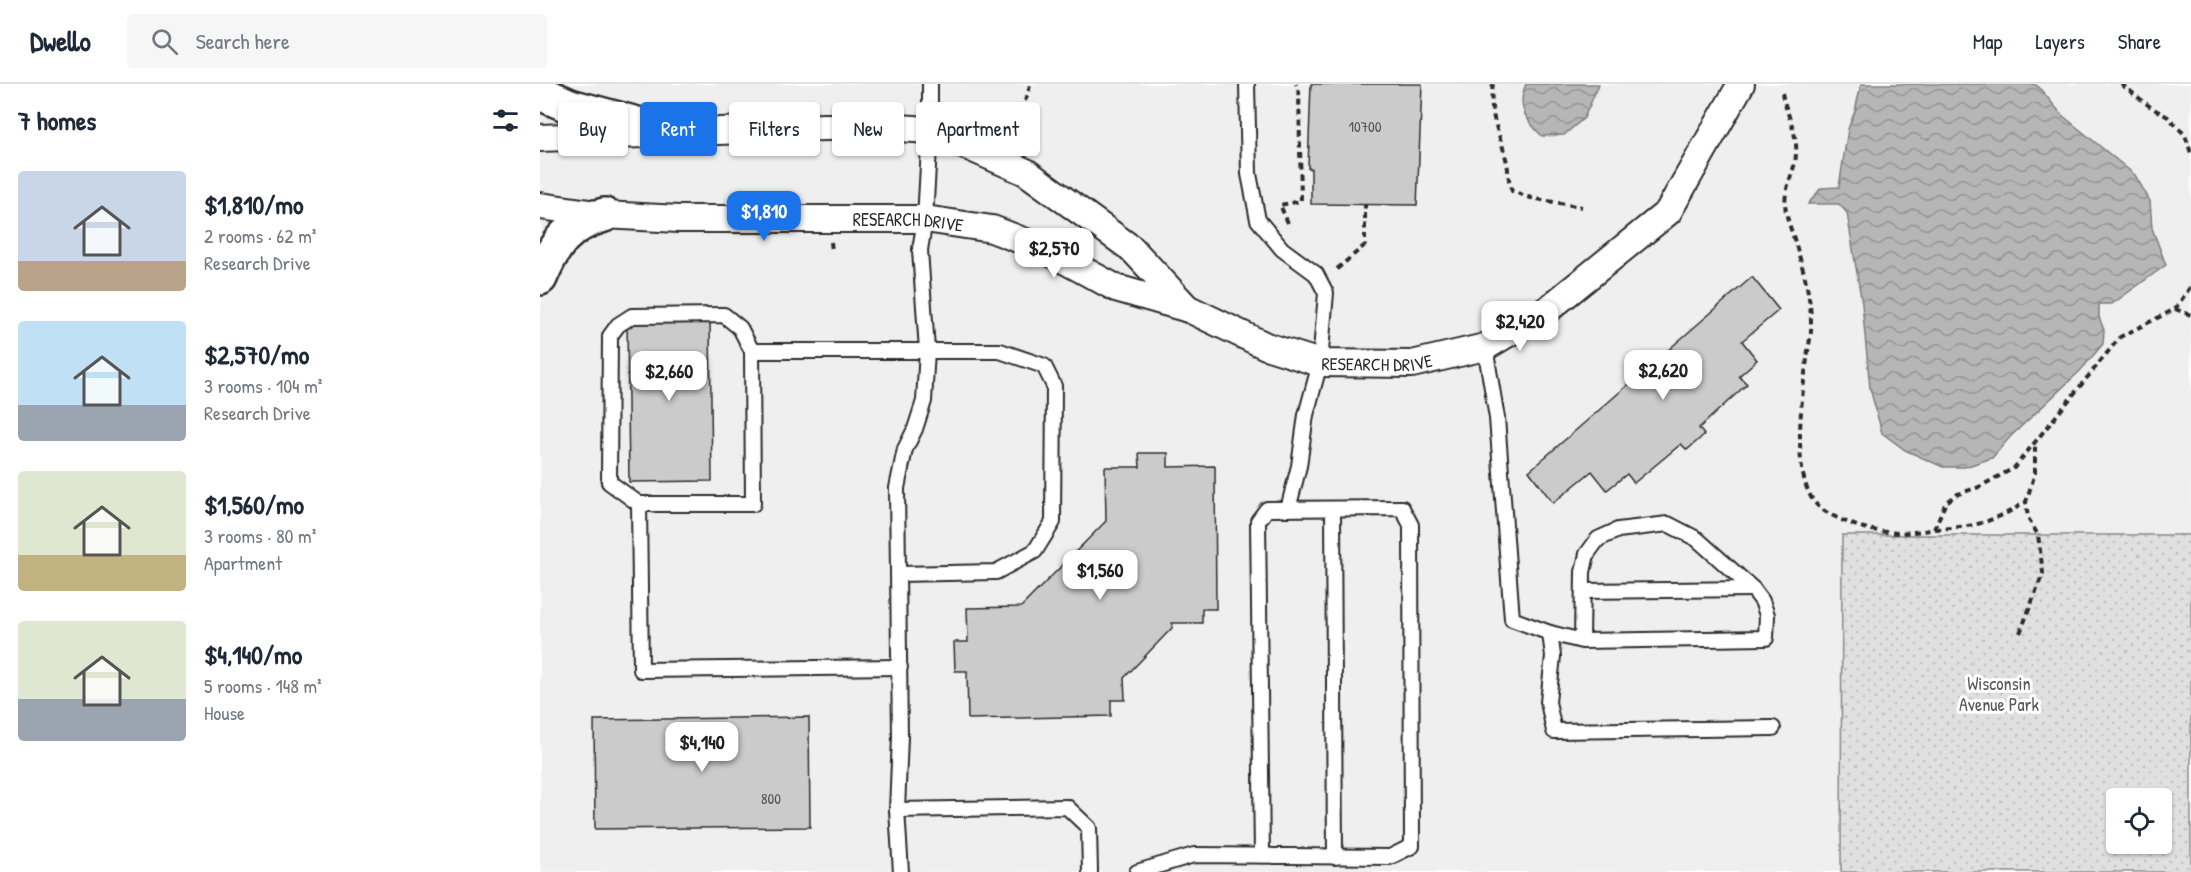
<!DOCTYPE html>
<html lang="en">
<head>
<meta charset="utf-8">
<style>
	:root { --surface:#fff; --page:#f6f6f7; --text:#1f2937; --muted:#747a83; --line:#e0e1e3; --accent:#1a73e8 }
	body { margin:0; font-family:"Patrick Hand",sans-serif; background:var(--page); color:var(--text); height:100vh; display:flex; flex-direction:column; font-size:22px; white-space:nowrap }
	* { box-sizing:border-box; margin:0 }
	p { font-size:20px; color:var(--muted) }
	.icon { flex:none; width:33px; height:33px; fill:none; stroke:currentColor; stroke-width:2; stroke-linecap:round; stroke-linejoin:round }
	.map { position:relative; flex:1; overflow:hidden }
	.details { display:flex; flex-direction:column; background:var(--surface); width:540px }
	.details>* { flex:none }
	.top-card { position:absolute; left:18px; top:18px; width:570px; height:54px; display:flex; gap:12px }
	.controls { position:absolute; left:1566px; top:704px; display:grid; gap:12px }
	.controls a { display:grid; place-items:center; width:66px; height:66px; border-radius:6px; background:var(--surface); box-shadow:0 2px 4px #0004; font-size:30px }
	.price { position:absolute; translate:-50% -51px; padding:0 14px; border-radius:12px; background:#fff; color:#222; font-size:20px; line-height:39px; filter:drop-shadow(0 2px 3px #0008) }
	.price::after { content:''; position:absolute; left:50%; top:36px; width:18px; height:14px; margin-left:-9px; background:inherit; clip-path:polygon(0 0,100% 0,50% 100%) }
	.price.on { background:var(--accent); color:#fff }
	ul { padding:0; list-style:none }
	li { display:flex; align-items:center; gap:18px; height:150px; padding:0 18px }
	li span { display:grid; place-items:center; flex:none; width:168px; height:120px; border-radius:6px; color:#555 }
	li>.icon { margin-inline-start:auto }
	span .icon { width:72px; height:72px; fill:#fffc; stroke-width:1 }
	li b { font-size:26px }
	h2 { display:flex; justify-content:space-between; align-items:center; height:72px; padding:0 18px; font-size:26px }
	.pill { padding:0 21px; border-radius:6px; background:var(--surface); box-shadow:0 2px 4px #0004; font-size:21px; line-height:54px }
	.pill.on { background:var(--accent); color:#fff }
	header { display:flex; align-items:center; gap:36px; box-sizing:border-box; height:84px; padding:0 30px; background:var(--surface); border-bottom:2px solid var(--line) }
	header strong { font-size:28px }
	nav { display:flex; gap:33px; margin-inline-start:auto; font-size:21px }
	.search { width:420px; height:54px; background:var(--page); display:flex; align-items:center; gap:15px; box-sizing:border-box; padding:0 21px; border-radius:6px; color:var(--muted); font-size:22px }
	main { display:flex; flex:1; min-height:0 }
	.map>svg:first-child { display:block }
	.built { fill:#efefef }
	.park { fill:url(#park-dots); stroke:#868686; stroke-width:1.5; fill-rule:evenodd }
	.water { fill:url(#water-waves); stroke:#7e7e7e; stroke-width:1.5 }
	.building { fill:#cbcbcb; stroke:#2b2b2b; stroke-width:1.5 }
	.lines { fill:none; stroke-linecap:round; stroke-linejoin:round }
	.lane-casing { stroke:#2b2b2b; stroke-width:18 }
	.street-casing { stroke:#2b2b2b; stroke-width:30 }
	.primary-casing { stroke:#2b2b2b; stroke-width:38 }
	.path { stroke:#2b2b2b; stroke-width:4; stroke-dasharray:6 4.5; stroke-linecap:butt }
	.lane { stroke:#fff; stroke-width:14 }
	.street { stroke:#fff; stroke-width:26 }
	.primary { stroke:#fff; stroke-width:33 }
	.labels { text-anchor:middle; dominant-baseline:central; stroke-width:6; stroke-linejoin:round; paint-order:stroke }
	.number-label { font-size:15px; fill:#535353 }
	.street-label { font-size:18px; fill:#2b2b2b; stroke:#fff }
	.park-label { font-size:18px; fill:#585858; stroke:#fff }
</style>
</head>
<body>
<header>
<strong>Dwello</strong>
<div class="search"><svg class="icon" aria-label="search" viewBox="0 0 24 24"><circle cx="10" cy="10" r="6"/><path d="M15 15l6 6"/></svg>Search here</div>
<nav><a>Map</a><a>Layers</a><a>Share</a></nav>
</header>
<main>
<section class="details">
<h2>7 homes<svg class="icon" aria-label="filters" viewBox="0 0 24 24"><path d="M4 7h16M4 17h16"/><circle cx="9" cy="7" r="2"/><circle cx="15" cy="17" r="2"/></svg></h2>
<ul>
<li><span style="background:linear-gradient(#c9d6e8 75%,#b9a48a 0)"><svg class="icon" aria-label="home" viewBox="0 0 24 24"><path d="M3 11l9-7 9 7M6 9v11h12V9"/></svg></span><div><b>$1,810/mo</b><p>2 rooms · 62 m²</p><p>Research Drive</p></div></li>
<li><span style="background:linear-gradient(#bfe0f5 70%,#9aa5b1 0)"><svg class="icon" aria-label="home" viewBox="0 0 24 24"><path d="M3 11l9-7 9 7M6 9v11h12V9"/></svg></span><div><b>$2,570/mo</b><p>3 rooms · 104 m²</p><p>Research Drive</p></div></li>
<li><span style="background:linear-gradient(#dfe7d0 70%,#c2b280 0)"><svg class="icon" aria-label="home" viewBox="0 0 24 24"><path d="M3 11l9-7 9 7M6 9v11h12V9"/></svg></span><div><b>$1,560/mo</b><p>3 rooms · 80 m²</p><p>Apartment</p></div></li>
<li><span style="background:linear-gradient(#dfe7d0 65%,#9aa5b1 0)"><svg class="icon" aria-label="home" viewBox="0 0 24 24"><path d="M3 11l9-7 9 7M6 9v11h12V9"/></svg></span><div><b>$4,140/mo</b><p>5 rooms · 148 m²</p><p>House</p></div></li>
</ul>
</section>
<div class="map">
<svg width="1651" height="788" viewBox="0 0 1651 788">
	<defs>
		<pattern id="park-dots" width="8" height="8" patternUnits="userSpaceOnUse" patternTransform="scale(1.5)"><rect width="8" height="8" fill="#e0e0e0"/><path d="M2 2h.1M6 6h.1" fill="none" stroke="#c0c0c0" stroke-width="1.8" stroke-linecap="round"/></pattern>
		<pattern id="water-waves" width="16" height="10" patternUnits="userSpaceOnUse" patternTransform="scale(1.5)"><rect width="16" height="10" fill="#b6b6b6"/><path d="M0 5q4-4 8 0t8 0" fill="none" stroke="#949494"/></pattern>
	</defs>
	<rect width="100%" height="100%" fill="#fff"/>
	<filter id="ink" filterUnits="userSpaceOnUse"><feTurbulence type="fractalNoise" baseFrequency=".0167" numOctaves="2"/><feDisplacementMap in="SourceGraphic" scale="12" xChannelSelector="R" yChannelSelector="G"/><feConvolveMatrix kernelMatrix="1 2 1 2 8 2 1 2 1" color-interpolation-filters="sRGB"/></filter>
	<g filter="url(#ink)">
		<path class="built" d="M0,0H1651V451H1302L1301,788H0V229L4,209L0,107Z"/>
		<path class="park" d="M1302,451H1651V788H1301ZM1576,714H1622V759H1576Z"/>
		<g class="water">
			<path d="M986,0H1059L1044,34L1024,51L1002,52C986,36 976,23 986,0Z"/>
			<path d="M1321,0H1494L1499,3L1522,31L1595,91L1610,117L1612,144L1626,181L1572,220H1559V233L1564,246L1563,260L1540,287L1470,353L1452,374L1425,383H1403L1365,366L1342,349L1330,304L1322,220L1307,129L1299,120H1268L1281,104L1299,103L1308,45L1315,27Z"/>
		</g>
		<g class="building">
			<path d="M771,0H882L877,121L771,120V84H768Z"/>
			<path d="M1212,193L1239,226L1202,257L1217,276L1199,292L1207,300L1159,344L1164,351L1147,366L1141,360L1094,399L1087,390L1067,406L1052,387L1013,419L989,387Z"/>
			<path d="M170,238L172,397L89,398L87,239Z"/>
			<path d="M599,369H628V383L675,382L676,525H662V539H632V544L584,594L585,616H571V632L428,635L427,587H415L414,558H428L427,524L481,523L566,437L565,383H600Z"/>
			<path d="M269,633L270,743L55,745L54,636Z"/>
		</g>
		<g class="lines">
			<defs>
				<g id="lane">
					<path d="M707,0L709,90L718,136L742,165L776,190L786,209L780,279L766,331L759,382L748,425"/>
					<path d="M945,263L957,334L972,535L1010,549L1013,572L1008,618L1014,647L1233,644"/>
					<path d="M99,420L69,398L70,252L78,241L92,232L184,231L200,244L212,267"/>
					<path d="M793,425L795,773"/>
					<path d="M359,490L456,488L495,467L513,438L514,302L504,282L460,267H212L213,420H99L101,586L360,583"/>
					<path d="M1043,507L1213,505"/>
					<path d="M1010,549L1042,557L1226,554L1227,531L1222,517L1213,505L1157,455L1128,440L1078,446L1058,455L1047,470L1043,488L1042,557"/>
					<path d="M357,726L527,723L549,744L550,788"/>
					<path d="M361,788L357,726L360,653L357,404L365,365L375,345L384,317L387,266L380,166L385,135L390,46V0"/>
					<path d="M597,788L654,771L850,773L872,762L871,441L862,424L727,425L718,437L722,772"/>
				</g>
				<g id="street">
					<path d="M0,54L284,43H342L390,46L486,88L592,165L648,225"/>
					<path id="s1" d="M0,122L64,131L139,135H385L452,145L504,165L576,204L649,225L726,262L780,279L872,280L945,263L1007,226L1128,128L1201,0"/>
				</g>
				<g id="primary">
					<path d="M0,9L30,22L127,48"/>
					<path d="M0,194C15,159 26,142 64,131"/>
				</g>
			</defs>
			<use href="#lane" class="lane-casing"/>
			<use href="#street" class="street-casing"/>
			<use href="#primary" class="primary-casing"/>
			<g class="path">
				<path d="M953,0C947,31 961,50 967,79C969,89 968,98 972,107L991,114L1042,123"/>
				<path d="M1581,0L1612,24L1628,33L1645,51L1651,69"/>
				<path d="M1242,9C1246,29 1258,49 1256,70C1255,90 1242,104 1246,128C1248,138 1252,148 1255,158C1263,184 1271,212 1271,239C1272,250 1268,263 1267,275C1262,310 1250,394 1277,421C1285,429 1299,435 1309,439C1336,450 1366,451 1394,445L1406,418L1418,410L1439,403L1474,384L1580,253L1635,225L1651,202"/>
				<path d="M469,44L488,11L490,0"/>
				<path d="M748,139L740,121L761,117L759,8L756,0"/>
				<path d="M291,158L292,167"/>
				<path d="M797,185L825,161V121"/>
				<path d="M1635,225L1651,231"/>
				<path d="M1395,445C1435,443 1451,439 1486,418L1495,389V359"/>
				<path d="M1480,549L1503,489L1498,451L1488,434L1486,418"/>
			</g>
			<use href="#lane" class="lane"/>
			<use href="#street" class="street"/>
			<use href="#primary" class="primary"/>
		</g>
	</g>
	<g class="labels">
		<g class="number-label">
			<text x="825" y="42">10700</text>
			<text x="231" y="714">800</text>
		</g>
		<g class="street-label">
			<text stroke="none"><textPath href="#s1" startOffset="369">RESEARCH DRIVE</textPath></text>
			<text stroke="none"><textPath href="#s1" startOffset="866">RESEARCH DRIVE</textPath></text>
		</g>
		<g class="park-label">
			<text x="1459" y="599">Wisconsin<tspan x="1459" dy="21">Avenue Park</tspan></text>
		</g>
	</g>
</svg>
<div class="controls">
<a><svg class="icon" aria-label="locate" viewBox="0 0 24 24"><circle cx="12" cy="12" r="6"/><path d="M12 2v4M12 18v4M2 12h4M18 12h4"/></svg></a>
</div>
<b class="price on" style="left:224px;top:158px">$1,810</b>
<b class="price" style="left:514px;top:195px">$2,570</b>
<b class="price" style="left:980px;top:268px">$2,420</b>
<b class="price" style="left:1123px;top:317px">$2,620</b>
<b class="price" style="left:129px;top:318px">$2,660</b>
<b class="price" style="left:560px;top:517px">$1,560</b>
<b class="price" style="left:162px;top:689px">$4,140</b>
<div class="top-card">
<a class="pill">Buy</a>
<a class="pill on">Rent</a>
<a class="pill">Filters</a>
<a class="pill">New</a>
<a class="pill">Apartment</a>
</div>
</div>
</main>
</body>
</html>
